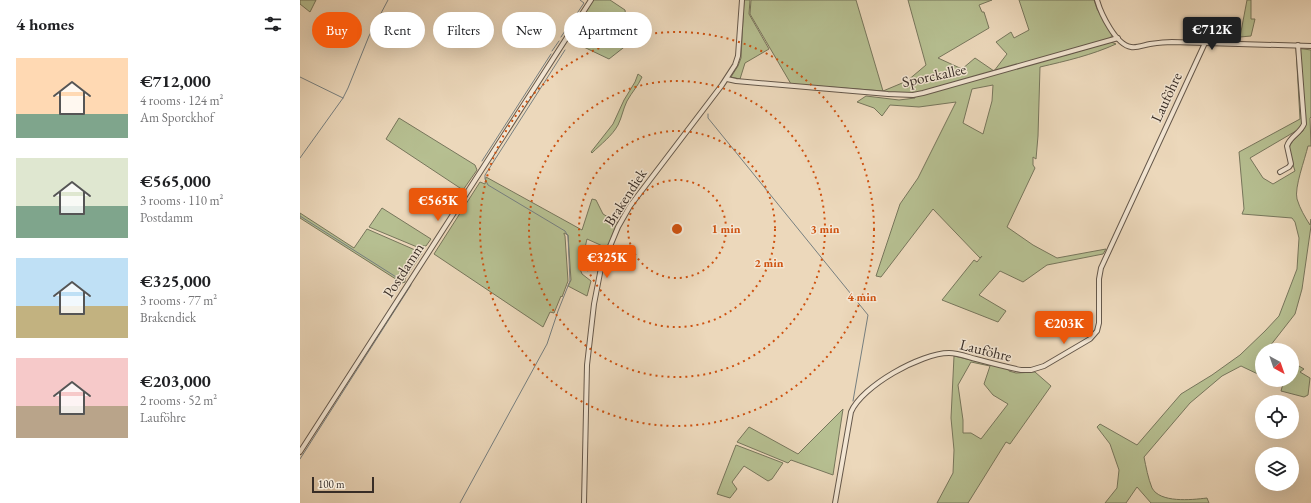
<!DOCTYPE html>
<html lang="en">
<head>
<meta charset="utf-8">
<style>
	:root { --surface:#fff; --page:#f6f6f6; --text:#202124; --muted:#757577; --accent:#ea580c }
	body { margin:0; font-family:"EB Garamond",serif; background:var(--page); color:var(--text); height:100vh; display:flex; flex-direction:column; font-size:15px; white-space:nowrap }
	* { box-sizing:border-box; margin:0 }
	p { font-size:13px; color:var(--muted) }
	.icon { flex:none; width:22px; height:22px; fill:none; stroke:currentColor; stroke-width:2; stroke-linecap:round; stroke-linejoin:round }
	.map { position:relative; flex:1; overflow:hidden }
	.side { display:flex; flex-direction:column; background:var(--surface); width:300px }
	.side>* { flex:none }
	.guide { position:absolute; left:12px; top:12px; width:380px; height:36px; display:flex; gap:8px }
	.needle { width:26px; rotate:140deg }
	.fabs { position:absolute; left:955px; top:343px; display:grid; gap:8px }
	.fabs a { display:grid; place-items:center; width:44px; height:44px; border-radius:50%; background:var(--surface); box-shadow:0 4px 16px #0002; font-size:20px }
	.scale { position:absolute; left:12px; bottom:10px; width:62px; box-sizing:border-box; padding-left:4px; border:2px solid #382d26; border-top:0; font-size:11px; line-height:14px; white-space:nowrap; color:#382d26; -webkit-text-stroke:3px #f3e6d3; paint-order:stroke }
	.price { position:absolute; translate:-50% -34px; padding:0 9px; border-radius:4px; background:var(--accent); color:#fff; font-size:13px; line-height:26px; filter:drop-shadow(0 1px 2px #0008) }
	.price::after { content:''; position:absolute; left:50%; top:24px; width:12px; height:9px; margin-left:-6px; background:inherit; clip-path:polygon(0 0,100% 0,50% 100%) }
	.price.active { background:#222; color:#fff }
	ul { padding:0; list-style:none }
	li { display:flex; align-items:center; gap:12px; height:100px; padding:0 16px }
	li span { display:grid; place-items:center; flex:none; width:112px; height:80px; border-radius:0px; color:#555 }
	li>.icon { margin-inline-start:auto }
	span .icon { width:48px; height:48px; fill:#fffc; stroke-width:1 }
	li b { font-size:17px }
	h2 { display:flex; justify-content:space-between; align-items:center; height:48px; padding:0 16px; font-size:17px }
	.chip { padding:0 14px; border-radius:18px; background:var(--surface); box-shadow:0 4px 16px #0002; font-size:14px; line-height:36px }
	.chip.active { background:var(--accent); color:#fff }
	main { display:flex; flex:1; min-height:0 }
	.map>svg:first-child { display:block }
	.green { fill:#b6bf91; stroke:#77765c; fill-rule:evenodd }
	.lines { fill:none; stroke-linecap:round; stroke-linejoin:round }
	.stream { stroke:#767f80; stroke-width:1 }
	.minor-casing { stroke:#65584b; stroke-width:6 }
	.minor { stroke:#f3e6d3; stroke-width:4 }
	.ring { fill:none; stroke:#ce5210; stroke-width:2; stroke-dasharray:2 4 }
	.labels { text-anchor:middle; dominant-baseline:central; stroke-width:3; stroke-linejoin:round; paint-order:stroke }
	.street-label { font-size:15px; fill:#382d26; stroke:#f3e6d3 }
	.centre { fill:#ce5210; stroke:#f3e6d3; stroke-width:2 }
	.ring-label { font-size:12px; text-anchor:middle; font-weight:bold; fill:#ce5210; stroke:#f3e6d3; stroke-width:3; stroke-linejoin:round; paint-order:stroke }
</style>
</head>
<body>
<main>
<section class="side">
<h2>4 homes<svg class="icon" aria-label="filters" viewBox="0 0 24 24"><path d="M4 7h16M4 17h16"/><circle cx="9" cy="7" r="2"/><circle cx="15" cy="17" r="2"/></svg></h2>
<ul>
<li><span style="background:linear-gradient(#ffd9b3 70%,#7fa58c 0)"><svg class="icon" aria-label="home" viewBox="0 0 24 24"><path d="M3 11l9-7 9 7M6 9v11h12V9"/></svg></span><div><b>€712,000</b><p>4 rooms · 124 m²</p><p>Am Sporckhof</p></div></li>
<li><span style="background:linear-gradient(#dfe7d0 60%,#7fa58c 0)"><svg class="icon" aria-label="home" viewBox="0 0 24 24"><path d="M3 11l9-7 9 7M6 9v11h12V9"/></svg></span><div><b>€565,000</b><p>3 rooms · 110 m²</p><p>Postdamm</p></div></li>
<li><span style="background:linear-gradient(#bfe0f5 60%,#c2b280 0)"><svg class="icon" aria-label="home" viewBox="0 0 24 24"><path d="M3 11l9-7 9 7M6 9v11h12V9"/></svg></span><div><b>€325,000</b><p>3 rooms · 77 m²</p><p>Brakendiek</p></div></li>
<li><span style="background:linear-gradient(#f6c9c9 60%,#b9a48a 0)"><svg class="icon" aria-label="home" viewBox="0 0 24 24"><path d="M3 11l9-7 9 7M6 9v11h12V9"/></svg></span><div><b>€203,000</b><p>2 rooms · 52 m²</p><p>Lauföhre</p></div></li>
</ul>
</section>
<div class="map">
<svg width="1011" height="503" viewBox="0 0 1011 503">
	<rect width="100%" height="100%" fill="#ecd8bb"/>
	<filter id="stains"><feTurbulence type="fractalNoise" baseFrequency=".005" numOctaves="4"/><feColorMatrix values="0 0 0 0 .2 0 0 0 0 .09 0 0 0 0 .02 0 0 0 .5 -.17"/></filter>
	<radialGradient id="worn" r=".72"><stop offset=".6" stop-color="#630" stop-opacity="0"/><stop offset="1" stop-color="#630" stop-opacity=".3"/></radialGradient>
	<g class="green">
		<path d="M0,0H16L10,12L0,4Z"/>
		<path d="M293,0H310L325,10L326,18L322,27L337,37L309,59L269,40Z"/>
		<path d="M444,0H450L449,14L469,49L445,63L440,79L431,77L438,66L441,58Z"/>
		<path d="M451,0H556L583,91L607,81L626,65L608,0H692L679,5L682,12H684L689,28L638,58L662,69L675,58L694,71L707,54L696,42L711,32L714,38L729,30L719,0H794L797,9L812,35L810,39L773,50L766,55L811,42L816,44C792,55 766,61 740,67L738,136L736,159L733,157V165L735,168L707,227L733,245L757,258L806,249L803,254L747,265L723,282L700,271L679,295L706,311L698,322L642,300L674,260L677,262L682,256L680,258L633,209L581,277L576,276L600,204L618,178L656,102L619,107L590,105L582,116L574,108L557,102L566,96L599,100L615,98L614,93H588L583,91L491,84L450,14ZM693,85L692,101L683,134L663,123L672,89Z"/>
		<path d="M947,0H951V19H955L951,36L940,37Z"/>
		<path d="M996,48L1011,50V117L1010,118L1011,146H1008C1005,159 994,188 997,199C1000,209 1005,217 1010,225L1011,219V226L1002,289L995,314L970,346L975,350H962V376L941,366L922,376L890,403L844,457C846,467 848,478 852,488C860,503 891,500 907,498L909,503H851L837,487L826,503H805L817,488L819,470L810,444L797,427L800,424L837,445L881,394L912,375L940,355L965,331L979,316L997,269L999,238L995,222L992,218L942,214L944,209L939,152L1000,119ZM1001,128H1003V131C984,148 988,148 995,171L973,184L963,178L950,158Z"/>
		<path d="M338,74L342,77C338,86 332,92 327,101C323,109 322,117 318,125C312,136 301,144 292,153L291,152L313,124L324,100L335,82Z"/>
		<path d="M99,118L175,165L177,170L163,190L86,139Z"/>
		<path d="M186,177L282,230L292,199L296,200L303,214L318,223L307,248L287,239L280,269L282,274L291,281L287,296L268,286L271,280L268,235L264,233V234L265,236L268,281L262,297L261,296L254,313L250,312L243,327L134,254L180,182L185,184Z"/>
		<path d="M82,208L131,239L126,246H123L122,249L69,227Z"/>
		<path d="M0,213L54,248L67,229L122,253L105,279V282L102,283L0,218Z"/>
		<path d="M654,356L709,369V371L716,373L735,372L751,386L710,444L706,442L668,503H637L653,473L654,450L651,418ZM671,362L690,366L684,384L693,395L708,404L681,439L671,433H663V420L658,385Z"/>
		<path d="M992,362L1004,369L1000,372L1010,378L1008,395L1004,397L981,391L984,380H992Z"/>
		<path d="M543,409L533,475L491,460L488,463L437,442L449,427L498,454Z"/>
		<path d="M436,445L483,463L472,479L468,481L444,466L432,482L437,489L430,498L417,494Z"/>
	</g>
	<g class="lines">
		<g class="stream">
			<path d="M261,37L284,3L280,0"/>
			<path d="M252,51L259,41"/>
			<path d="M0,77L43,98"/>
			<path d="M408,114V118L568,315L553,401"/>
			<path d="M0,158L43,98L48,88L69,36L88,0"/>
			<path d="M182,161L251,54"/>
			<path d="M0,216L104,282"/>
			<path d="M0,459L111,285"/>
			<path d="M160,503L247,344L258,311L270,281L268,236L265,231L188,185L185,179V175L265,50"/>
		</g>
		<defs>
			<g id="minor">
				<path d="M797,0C801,14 816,45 831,47C837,48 844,45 850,44C857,43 864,42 872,42L1011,46"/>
				<path d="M427,79L436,81L588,94L613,95L623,93L818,38"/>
				<path d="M980,172L989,167L991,164L987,146C990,136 1000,134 1004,124L998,45"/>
				<path d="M0,452L291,0"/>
				<path d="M284,503L287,365L294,304L301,268L318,227L330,206L422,85L435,65L438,56L442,0"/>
				<path d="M535,503L551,412C562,386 621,353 649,353C658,353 668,357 676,359C691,363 706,367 721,370H731L744,366L790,339L797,331L799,323V279L801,268L905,43"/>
			</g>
		</defs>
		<use href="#minor" class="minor-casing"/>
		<use href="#minor" class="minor"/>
	</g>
	<g class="ring">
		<circle cx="377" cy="229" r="49"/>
		<circle cx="377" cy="229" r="98"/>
		<circle cx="377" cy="229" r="148"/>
		<circle cx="377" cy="229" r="197"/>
	</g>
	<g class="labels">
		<g class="street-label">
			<text transform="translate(634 75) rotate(-12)">Sporckallee</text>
			<text transform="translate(866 97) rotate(-65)">Lauföhre</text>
			<text transform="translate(325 197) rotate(-57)">Brakendiek</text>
			<text transform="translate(103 270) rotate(-57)">Postdamm</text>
			<text transform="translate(686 350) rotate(14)">Lauföhre</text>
		</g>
	</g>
	<circle cx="377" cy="229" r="6" class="centre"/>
	<g class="ring-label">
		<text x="426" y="233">1 min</text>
		<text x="525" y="233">3 min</text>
		<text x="469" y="267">2 min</text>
		<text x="562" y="301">4 min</text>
	</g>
	<rect width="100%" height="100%" filter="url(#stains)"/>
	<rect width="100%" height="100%" fill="url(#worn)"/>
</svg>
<div class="fabs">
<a><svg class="needle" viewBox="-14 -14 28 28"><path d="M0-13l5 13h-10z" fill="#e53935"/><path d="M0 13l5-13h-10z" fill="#757577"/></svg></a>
<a><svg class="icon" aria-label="locate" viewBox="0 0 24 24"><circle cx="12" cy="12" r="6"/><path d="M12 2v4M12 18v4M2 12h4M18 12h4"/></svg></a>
<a><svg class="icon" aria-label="layers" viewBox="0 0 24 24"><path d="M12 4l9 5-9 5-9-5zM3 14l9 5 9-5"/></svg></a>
</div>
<div class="scale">100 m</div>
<b class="price active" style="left:912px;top:51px">€712K</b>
<b class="price" style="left:138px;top:222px">€565K</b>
<b class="price" style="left:307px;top:279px">€325K</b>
<b class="price" style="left:764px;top:345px">€203K</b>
<div class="guide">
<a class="chip active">Buy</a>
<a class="chip">Rent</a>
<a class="chip">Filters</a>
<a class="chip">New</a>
<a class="chip">Apartment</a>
</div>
</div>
</main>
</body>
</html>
